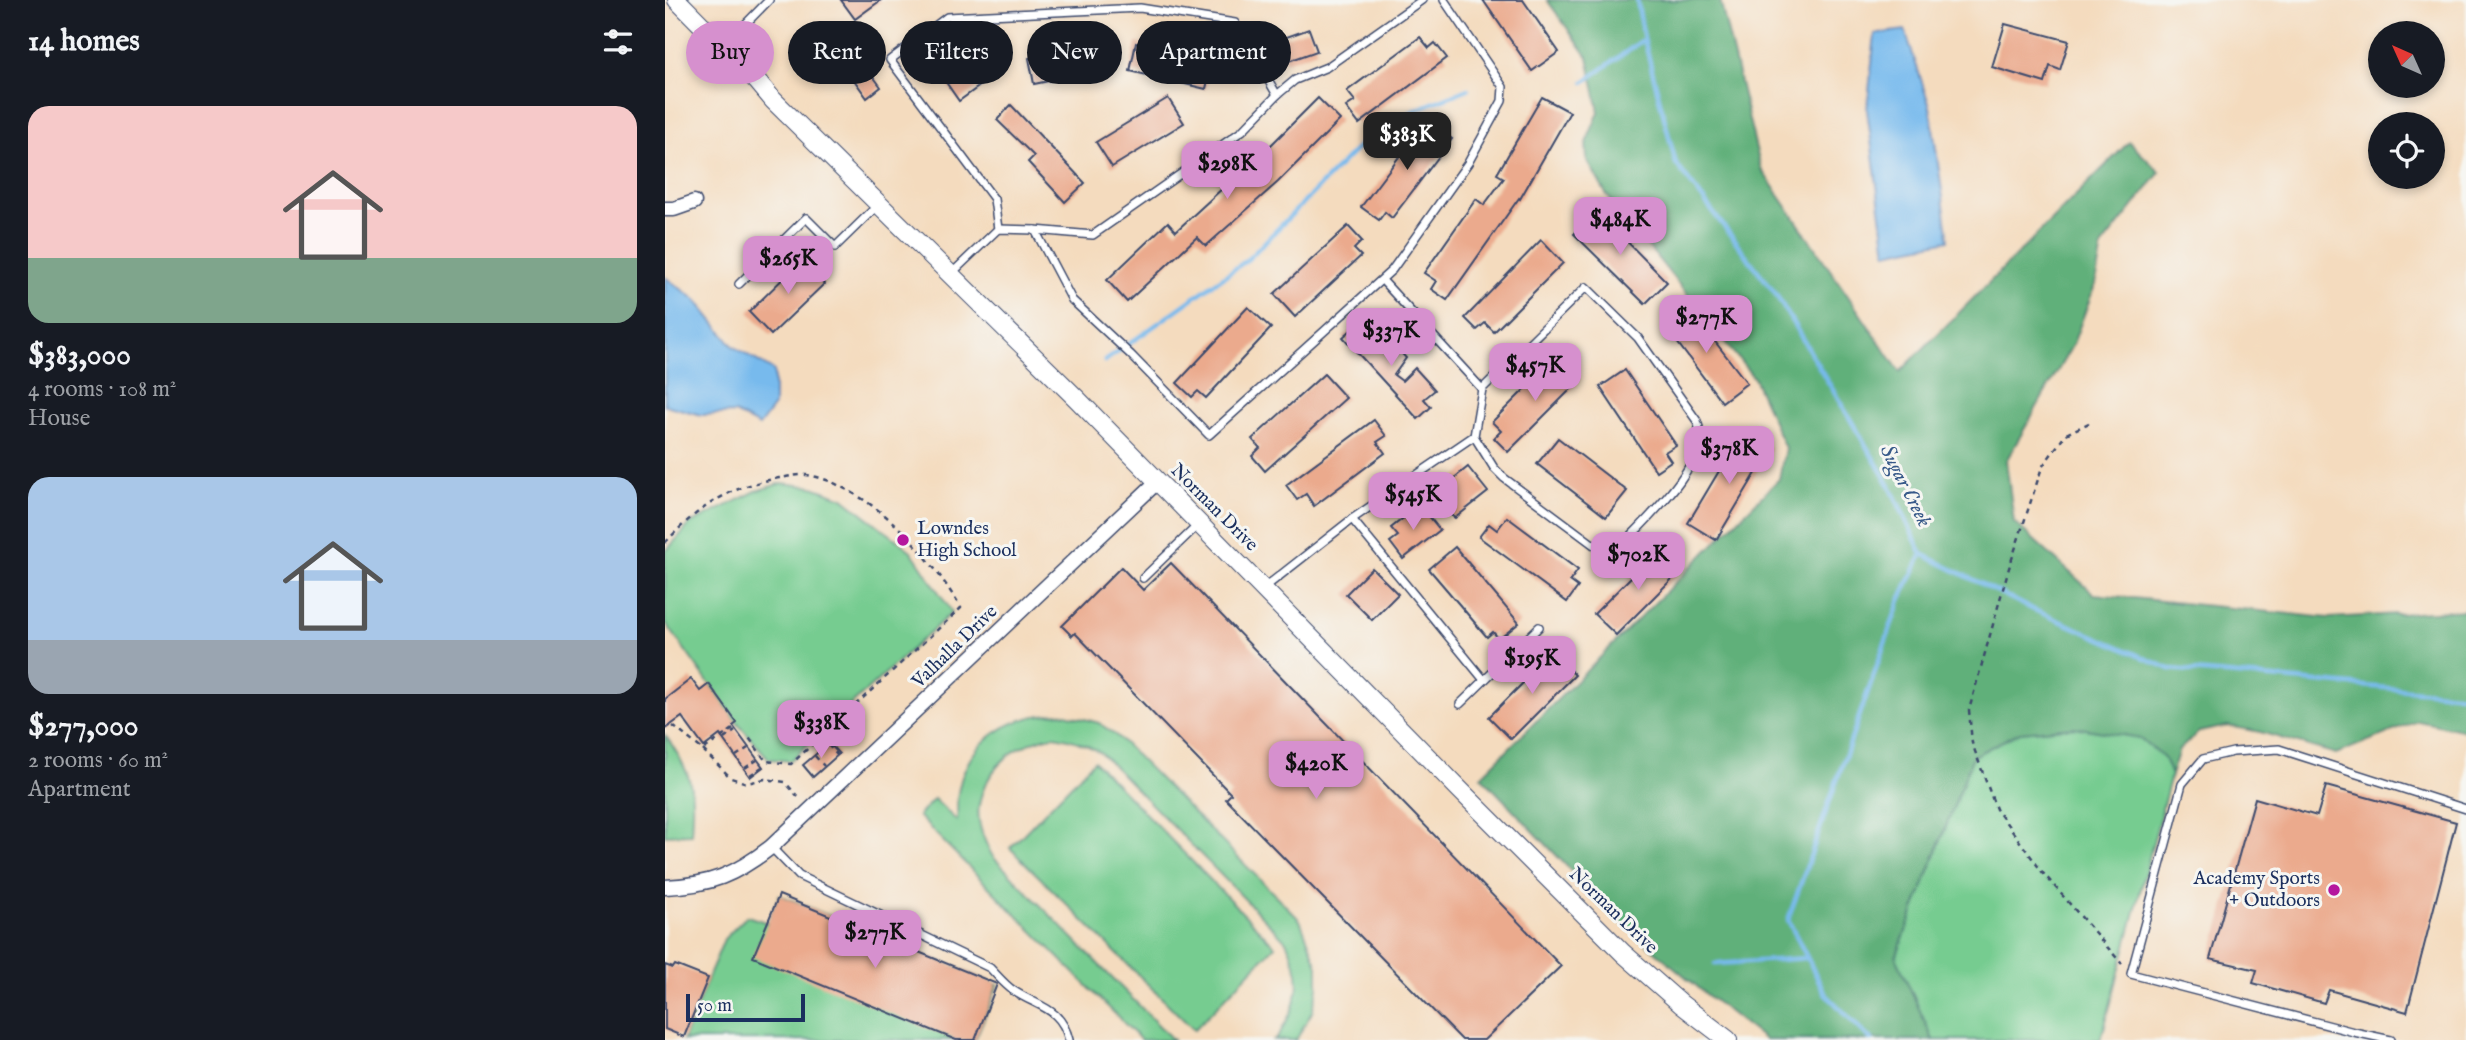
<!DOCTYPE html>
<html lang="en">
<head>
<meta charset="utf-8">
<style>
	:root { --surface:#171b24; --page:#20242c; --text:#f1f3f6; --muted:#9ea1a6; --accent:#d690ce }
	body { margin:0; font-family:"IM FELL English",serif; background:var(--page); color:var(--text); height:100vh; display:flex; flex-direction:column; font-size:26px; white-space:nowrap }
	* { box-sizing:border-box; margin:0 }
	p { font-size:23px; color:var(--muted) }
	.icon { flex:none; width:38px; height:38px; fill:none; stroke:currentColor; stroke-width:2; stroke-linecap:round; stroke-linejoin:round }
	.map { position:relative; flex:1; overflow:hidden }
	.details { display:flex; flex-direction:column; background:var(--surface); width:665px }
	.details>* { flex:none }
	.guide { position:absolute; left:21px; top:21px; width:665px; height:63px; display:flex; gap:14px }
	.needle { width:46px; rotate:315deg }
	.buttons { position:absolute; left:1703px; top:21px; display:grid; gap:14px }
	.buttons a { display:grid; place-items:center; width:77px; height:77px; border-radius:50%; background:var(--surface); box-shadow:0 4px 10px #0003; font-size:35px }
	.scale { position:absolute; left:21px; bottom:18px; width:119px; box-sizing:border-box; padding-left:7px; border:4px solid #1b2f5e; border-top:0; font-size:19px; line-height:24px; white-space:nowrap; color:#1b2f5e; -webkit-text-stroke:5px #f6f6f2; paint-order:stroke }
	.price { position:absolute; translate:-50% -60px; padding:0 16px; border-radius:14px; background:var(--accent); color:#111; font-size:23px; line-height:46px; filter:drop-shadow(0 2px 4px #0008) }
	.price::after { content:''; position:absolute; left:50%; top:42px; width:21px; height:16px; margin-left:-10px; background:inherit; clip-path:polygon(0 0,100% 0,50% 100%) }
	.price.current { background:#222; color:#fff }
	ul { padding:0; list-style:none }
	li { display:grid; align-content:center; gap:14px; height:371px; padding:0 28px }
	li span { display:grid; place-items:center; height:217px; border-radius:21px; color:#555 }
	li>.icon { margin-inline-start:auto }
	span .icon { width:126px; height:126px; fill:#fffc; stroke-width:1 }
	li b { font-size:30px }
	h2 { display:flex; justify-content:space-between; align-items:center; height:84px; padding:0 28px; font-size:30px }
	.pill { padding:0 24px; border-radius:32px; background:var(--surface); box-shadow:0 4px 10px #0003; font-size:24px; line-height:63px }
	.pill.current { background:var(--accent); color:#111 }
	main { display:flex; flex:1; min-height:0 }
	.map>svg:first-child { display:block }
	.green { fill:#76cc90; stroke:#487e77; stroke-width:2 }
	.forest { fill:#60b07a; stroke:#3e706c; stroke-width:2 }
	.water { fill:#77baed; stroke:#4974a6; stroke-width:2 }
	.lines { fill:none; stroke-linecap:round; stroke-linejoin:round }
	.stream { stroke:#77baed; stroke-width:4.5 }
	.building { fill:#ebaa8d }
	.service-casing { stroke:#3c496c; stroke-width:10 }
	.minor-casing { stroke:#3c496c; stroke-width:17 }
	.tertiary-casing { stroke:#3c496c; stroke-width:20 }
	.path { stroke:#3c496c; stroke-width:2.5; stroke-dasharray:5 5; stroke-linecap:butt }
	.service { stroke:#fff; stroke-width:7 }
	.minor { stroke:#fff; stroke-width:14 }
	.tertiary { stroke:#fff; stroke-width:18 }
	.poi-dot { fill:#b5179e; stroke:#f6f6f2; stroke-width:2.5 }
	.labels { text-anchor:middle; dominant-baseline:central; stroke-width:6; stroke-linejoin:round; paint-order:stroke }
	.street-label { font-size:19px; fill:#1b2f5e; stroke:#f6f6f2 }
	.poi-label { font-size:19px; fill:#1b2f5e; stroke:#f6f6f2; text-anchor:start }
	.water-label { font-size:21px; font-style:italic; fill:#375989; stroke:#f6f6f2 }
</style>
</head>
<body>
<main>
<section class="details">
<h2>14 homes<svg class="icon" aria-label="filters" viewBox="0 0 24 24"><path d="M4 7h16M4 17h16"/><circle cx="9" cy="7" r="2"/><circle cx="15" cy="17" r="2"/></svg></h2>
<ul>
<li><span style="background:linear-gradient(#f6c9c9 70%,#7fa58c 0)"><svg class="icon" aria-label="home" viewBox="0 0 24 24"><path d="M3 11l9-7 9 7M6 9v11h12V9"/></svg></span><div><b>$383,000</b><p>4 rooms · 108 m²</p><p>House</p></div></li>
<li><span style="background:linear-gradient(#a9c7e8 75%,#9aa5b1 0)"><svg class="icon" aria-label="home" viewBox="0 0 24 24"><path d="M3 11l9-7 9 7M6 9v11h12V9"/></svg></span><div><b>$277,000</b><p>2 rooms · 60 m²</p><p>Apartment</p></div></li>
</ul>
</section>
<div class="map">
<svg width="1801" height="1040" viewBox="0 0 1801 1040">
	<rect width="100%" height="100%" fill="#f6f6f2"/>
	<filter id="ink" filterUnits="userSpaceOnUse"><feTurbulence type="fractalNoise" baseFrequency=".0143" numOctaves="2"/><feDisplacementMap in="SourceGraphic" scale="14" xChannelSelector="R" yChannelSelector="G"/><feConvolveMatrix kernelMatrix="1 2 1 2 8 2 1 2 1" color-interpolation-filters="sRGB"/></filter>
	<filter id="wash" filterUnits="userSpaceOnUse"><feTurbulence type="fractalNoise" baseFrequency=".00686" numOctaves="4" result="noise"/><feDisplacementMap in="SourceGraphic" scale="28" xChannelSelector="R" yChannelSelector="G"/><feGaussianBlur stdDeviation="1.57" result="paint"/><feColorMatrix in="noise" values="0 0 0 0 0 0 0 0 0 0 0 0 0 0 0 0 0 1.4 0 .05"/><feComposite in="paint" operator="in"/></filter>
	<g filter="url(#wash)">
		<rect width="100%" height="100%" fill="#f4dbbe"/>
		<g class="green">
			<path d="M117,483L148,487L178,498L246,551L287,612L125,761L104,759L72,723L0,622V552L25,524L91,491Z"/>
			<path d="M397,713L434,723L453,737L635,920L653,966V988L647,1012L631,1040H609L613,1037C634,999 641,982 621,941L435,752C420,744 406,738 389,736C382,736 375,740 368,742C341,752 319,775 314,805C311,822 320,843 328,857L508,1040H476L253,816L269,799L292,821C293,812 291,802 293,793C302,739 346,715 397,713Z"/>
			<path d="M1409,727L1475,738L1499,758L1506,775L1436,1040H1268L1231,958L1308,756L1355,732Z"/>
			<path d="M0,735C28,774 29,787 26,834L0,835Z"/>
			<path d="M429,761L610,946L529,1030L345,848Z"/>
			<path d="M114,895L333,985L310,1040H18L59,939L82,916L103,923Z"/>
		</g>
		<path class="forest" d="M882,0H1055L1096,169L1235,372L1464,142L1495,172L1437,246L1430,285L1408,344L1341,461L1349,522L1429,594L1664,618L1801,610V731L1753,721L1671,754L1595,732L1563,726L1534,732L1514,750L1506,775L1499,758L1475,738L1409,727L1355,732L1308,756L1231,957L1268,1040H1100L1041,994L953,920L816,776L1114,479L1120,448L1089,378L941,194L922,160L921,143L934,112L923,57Z"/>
		<g class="water">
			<path d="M1240,30L1265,107L1284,240L1221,253L1202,110L1210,34Z"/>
			<path d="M0,277L31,300L68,346L109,371V406L94,426L70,413L36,415L0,405Z"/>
		</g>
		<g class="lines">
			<g class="stream">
				<path d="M972,0L979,39L1011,164L1110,293L1225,486L1257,554L1235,600L1123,920L1160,993L1206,1040"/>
				<path d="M919,82L979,39"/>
				<path d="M440,361L582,260L699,141L750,110L803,89"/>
				<path d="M1257,554L1367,609L1505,669L1801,695"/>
				<path d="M1050,964L1142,958"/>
			</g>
		</g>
		<g id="blocks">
			<g class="building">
				<path d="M176,0H216L190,19Z"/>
				<path d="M818,0H858L894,52L867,71Z"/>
				<path d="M1340,24L1404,41L1395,70L1385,66L1380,83L1327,67Z"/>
				<path d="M644,29L652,51L621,62L613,40Z"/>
				<path d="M755,37L764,48L770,43L782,58L694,124L681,107L690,101L682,91Z"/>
				<path d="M438,43L443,69L369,84L364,58Z"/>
				<path d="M471,43L547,61L541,89L465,71Z"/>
				<path d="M290,46L316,85L294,101L267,62Z"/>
				<path d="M191,53L216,87L202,98L177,63Z"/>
				<path d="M877,97L905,112L855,199L854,198L782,300L766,289L771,281L759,273L811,199L819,205L839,178L832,174Z"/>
				<path d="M503,98L519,123L447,167L431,142Z"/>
				<path d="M653,98L675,120L613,182L541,246L532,237L462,302L442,280L503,222L511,231L583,165L584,167Z"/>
				<path d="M346,105L420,183L400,202L363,162L369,156L332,120Z"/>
				<path d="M762,120L787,139L727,218L720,212L714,220L696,207Z"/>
				<path d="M932,211L1002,282L980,304L909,234Z"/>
				<path d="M683,226L697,241L689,249L696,256L630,317L609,294Z"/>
				<path d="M876,240L898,263L829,332L820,323L812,330L800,318Z"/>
				<path d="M140,257L156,273L152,276L159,284L106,335L84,312Z"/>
				<path d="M583,307L606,328L541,398L533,391L527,397L512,383Z"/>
				<path d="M1024,308L1082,383L1057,402L1000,326Z"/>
				<path d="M710,324L741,358L729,375L737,381L750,368L770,390L759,399L766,407L753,419L678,337L692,325L699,333Z"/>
				<path d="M893,356L916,379L843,452L829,438L836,431L827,422Z"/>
				<path d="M960,370L1011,445L1000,452L1006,461L991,471L935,387Z"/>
				<path d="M659,374L681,398L600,471L587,456L595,448L587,439Z"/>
				<path d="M709,420L721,436L712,442L720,453L649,506L641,494L632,500L621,485Z"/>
				<path d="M1078,431L1106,448L1051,540L1023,523Z"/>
				<path d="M893,438L962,491L941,517L872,464Z"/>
				<path d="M803,467L823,492L790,518L763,499Z"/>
				<path d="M755,505L775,530L738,559L725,542L733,536L726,528Z"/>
				<path d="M842,517L913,570L905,581L913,587L902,602L814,537L824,524L832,530Z"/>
				<path d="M790,547L854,623L834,639L828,632L822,637L764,569Z"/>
				<path d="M995,548L1016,570L951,635L929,614Z"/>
				<path d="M506,563L896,966L819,1040H797L561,799L566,794L410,633L407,636L397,626L456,567L478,590Z"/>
				<path d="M707,568L733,594L707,620L681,594Z"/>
				<path d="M888,653L910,675L846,739L824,717Z"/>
				<path d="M26,679L35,691L44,684L72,723L68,726L98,767L85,777L55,735L39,747L17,717L0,729V699Z"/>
				<path d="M164,743L174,754L148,777L138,765Z"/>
				<path d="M1661,786L1791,822L1742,1012L1664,990L1659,1003L1588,983L1592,970L1545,959L1590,798L1652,816Z"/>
				<path d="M114,895L332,984L310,1040H291L88,957Z"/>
				<path d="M0,965L8,968L10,965L43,978L19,1037L0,1029Z"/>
			</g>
		</g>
	</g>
	<g filter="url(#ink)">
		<use href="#blocks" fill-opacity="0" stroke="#3c496c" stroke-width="2"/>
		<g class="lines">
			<defs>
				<g id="service">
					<path d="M757,0L662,67L630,80L612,95L577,131L428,235L370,230L407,300L466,355L544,435L727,270L803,163L837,101L838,87L779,0"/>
					<path d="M58,47L104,0"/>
					<path d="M333,229L329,199L225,60L282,17L475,8L570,23L612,95"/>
					<path d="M286,274L333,229L370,230"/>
					<path d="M717,280L817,389"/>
					<path d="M74,284L141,218L170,247L214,204"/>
					<path d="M687,519L819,680"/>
					<path d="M478,578L534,524"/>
					<path d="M599,588L687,519L809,436L817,389L921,287L973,338L1032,421C1049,459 979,522 954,548L948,551L929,545L839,478L829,468L809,436"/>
					<path d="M795,704L874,627"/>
					<path d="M106,847L134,876L325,968C332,975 340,985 349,991C373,1007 396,1007 404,1040"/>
					<path d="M1726,1040L1689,1032L1466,974L1517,784L1538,759L1568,752L1614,749L1801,809"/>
				</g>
				<g id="minor">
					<path d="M0,209H9L29,202"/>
					<path d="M0,887C46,885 70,875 106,847L493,481"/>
				</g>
				<path id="tertiary" d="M12,0L93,82L108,100L412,399L795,790L958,953L1016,1004L1063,1040"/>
			</defs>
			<use href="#service" class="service-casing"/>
			<use href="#minor" class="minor-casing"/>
			<use href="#tertiary" class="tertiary-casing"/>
			<g class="path">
				<path d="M1424,423L1401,434L1377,467L1343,571L1304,710L1307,743L1331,809L1378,873L1457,964"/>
				<path d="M0,543C33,507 65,486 114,478C123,477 133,474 141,475C158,477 172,484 186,492C235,520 267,561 296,608L126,764L101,761L82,735"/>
				<path d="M8,726L38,750L71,727"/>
				<path d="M59,739L70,731"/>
				<path d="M163,745L172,755"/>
				<path d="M38,750L66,778L82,783L100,779L120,782L135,799"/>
				<path d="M71,756L83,748"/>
				<path d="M150,756L159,766"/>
				<path d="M80,768L92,760"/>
				<path d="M85,775L97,767"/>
			</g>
			<use href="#service" class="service"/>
			<use href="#minor" class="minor"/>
			<use href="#tertiary" class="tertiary"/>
		</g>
	</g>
	<g class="poi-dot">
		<circle cx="238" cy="540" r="7"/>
		<circle cx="1669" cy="890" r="7"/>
	</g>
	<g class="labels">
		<g class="street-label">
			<text transform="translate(549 508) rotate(45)">Norman Drive</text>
			<text transform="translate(290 647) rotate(-44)">Valhalla Drive</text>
			<text transform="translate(948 911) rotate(44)">Norman Drive</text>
		</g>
		<g class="poi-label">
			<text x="252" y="529">Lowndes<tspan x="252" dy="22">High School</tspan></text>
			<text x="1655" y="879" text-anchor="end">Academy Sports<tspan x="1655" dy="22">+ Outdoors</tspan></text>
		</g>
		<g class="water-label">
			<text transform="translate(1240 486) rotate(63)">Sugar Creek</text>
		</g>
	</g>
</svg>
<div class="buttons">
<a><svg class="needle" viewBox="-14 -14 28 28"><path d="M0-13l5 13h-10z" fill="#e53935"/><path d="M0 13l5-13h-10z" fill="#9ea1a6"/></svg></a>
<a><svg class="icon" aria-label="locate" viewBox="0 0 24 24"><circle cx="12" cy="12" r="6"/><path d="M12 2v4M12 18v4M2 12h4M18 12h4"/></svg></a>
</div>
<div class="scale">50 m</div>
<b class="price current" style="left:742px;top:172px">$383K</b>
<b class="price" style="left:562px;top:201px">$298K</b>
<b class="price" style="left:955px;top:257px">$484K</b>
<b class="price" style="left:123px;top:296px">$265K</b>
<b class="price" style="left:1041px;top:355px">$277K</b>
<b class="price" style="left:726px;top:368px">$337K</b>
<b class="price" style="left:870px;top:403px">$457K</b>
<b class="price" style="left:1064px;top:486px">$378K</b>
<b class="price" style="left:748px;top:532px">$545K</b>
<b class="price" style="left:973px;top:592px">$702K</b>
<b class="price" style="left:867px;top:696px">$195K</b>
<b class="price" style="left:156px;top:760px">$338K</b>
<b class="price" style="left:651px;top:801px">$420K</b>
<b class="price" style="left:210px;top:970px">$277K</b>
<div class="guide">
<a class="pill current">Buy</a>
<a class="pill">Rent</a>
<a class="pill">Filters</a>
<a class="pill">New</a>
<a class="pill">Apartment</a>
</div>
</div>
</main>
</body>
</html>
